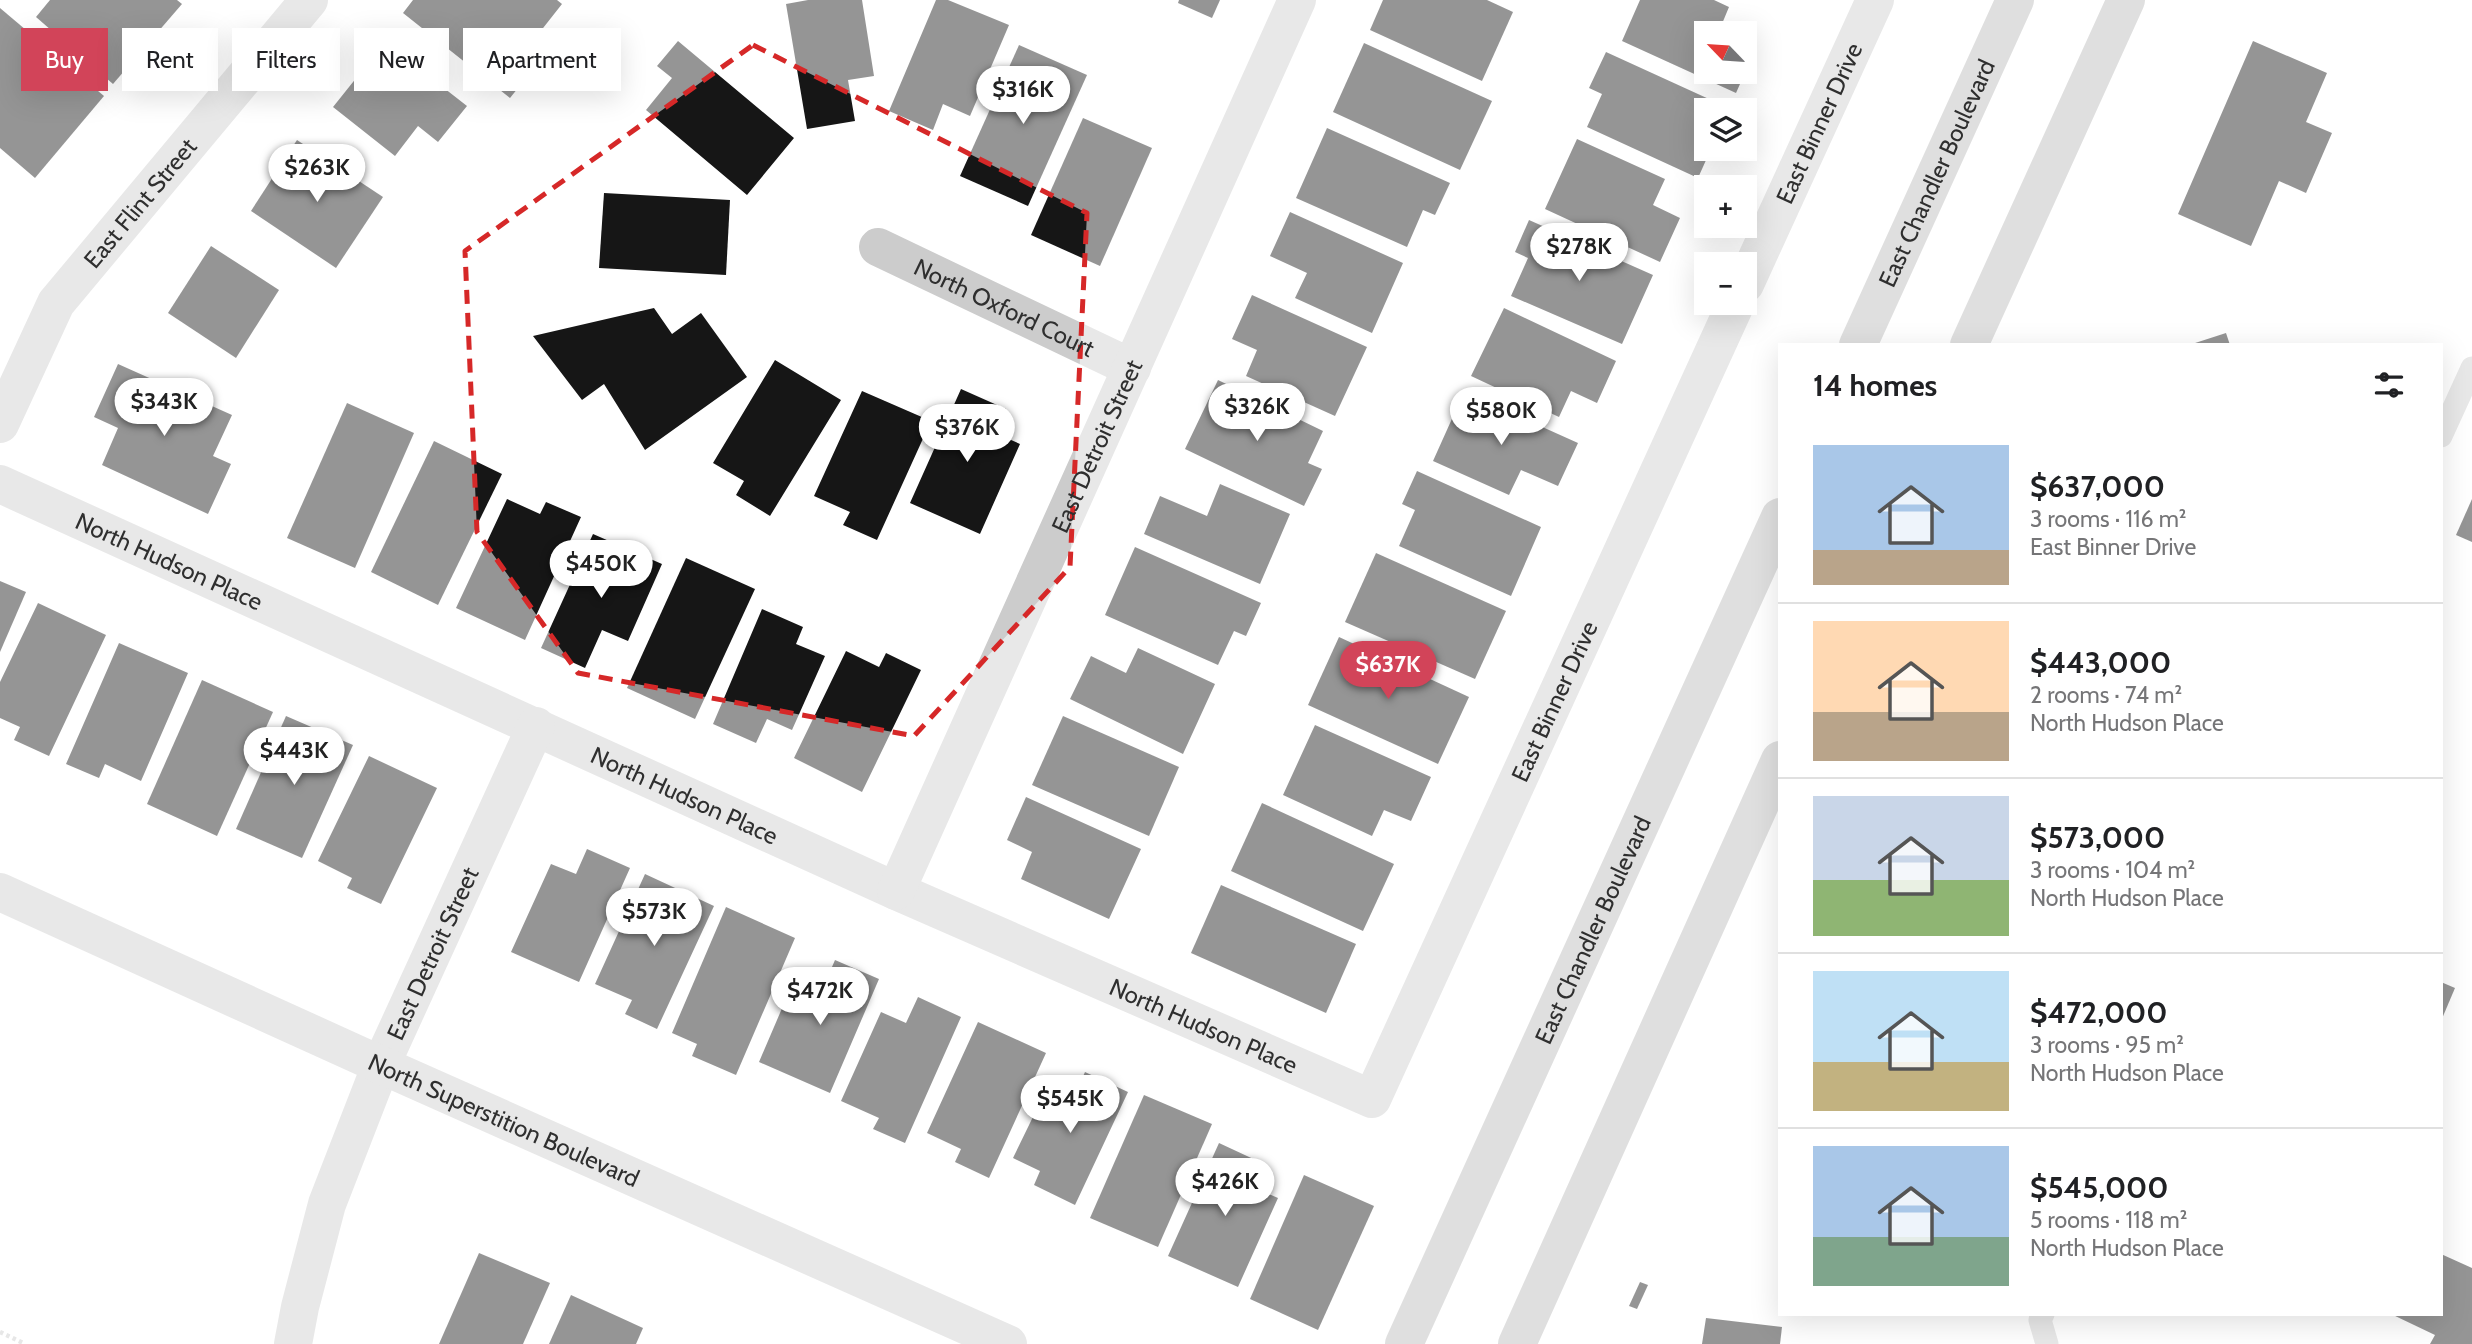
<!DOCTYPE html>
<html lang="en">
<head>
<meta charset="utf-8">
<style>
	:root { --surface:#fff; --page:#f2f2f2; --text:#202124; --muted:#757577; --line:#e0e0e0; --accent:#d24459 }
	body { margin:0; font-family:Cabin,sans-serif; background:var(--page); color:var(--text); height:100vh; display:flex; flex-direction:column; font-size:26px; white-space:nowrap }
	* { box-sizing:border-box; margin:0 }
	p { font-size:23px; color:var(--muted) }
	.icon { flex:none; width:38px; height:38px; fill:none; stroke:currentColor; stroke-width:2; stroke-linecap:round; stroke-linejoin:round }
	.map { position:relative; flex:1; overflow:hidden }
	.sheet { position:absolute; left:1778px; top:343px; width:665px; height:973px; display:flex; flex-direction:column; background:var(--surface); border-radius:0px; box-shadow:0 7px 28px #0002 }
	.sheet>* { flex:none }
	.hud { position:absolute; left:21px; top:28px; width:665px; height:63px; display:flex; gap:14px }
	.needle { width:46px; rotate:295deg }
	.controls { position:absolute; left:1694px; top:21px; display:grid; gap:14px }
	.controls a { display:grid; place-items:center; width:63px; height:63px; border-radius:0px; background:var(--surface); box-shadow:0 7px 28px #0002; font-size:35px }
	.price { position:absolute; translate:-50% -60px; padding:0 16px; border-radius:24px; background:#fff; color:#222; font-size:23px; line-height:46px; filter:drop-shadow(0 2px 4px #0008) }
	.price::after { content:''; position:absolute; left:50%; top:42px; width:21px; height:16px; margin-left:-10px; background:inherit; clip-path:polygon(0 0,100% 0,50% 100%) }
	.price.current { background:var(--accent); color:#fff }
	ul { padding:0; list-style:none }
	li { display:flex; align-items:center; gap:21px; height:175px; padding:0 35px }
	li+li { border-top:2px solid var(--line) }
	li span { display:grid; place-items:center; flex:none; width:196px; height:140px; border-radius:0px; color:#555 }
	li>.icon { margin-inline-start:auto }
	span .icon { width:84px; height:84px; fill:#fffc; stroke-width:1 }
	li b { font-size:30px }
	h2 { display:flex; justify-content:space-between; align-items:center; height:84px; padding:0 35px; font-size:30px }
	.tag { padding:0 24px; border-radius:0px; background:var(--surface); box-shadow:0 7px 28px #0002; font-size:24px; line-height:63px }
	.tag.current { background:var(--accent); color:#fff }
	.map>svg:first-child { display:block }
	.building { fill:#161616 }
	.lines { fill:none; stroke-linecap:round; stroke-linejoin:round }
	.path { stroke:#c9c9c9; stroke-width:4.5; stroke-dasharray:3.5 3.5; stroke-linecap:butt }
	.service { stroke:#ccc; stroke-width:23 }
	.minor { stroke:#ccc; stroke-width:38 }
	.tertiary { stroke:#ccc; stroke-width:38 }
	.secondary { stroke:#b9b9b9; stroke-width:38 }
	.marked { fill:none; stroke:#d62828; stroke-width:5; stroke-dasharray:14 9; stroke-linejoin:round }
	.labels { text-anchor:middle; dominant-baseline:central; stroke-width:7; stroke-linejoin:round; paint-order:stroke }
	.street-label { font-size:24px; fill:#2f2f2f; stroke:#fff }
</style>
</head>
<body>
<div class="map">
<svg width="2472" height="1344" viewBox="0 0 2472 1344">
	<rect width="100%" height="100%" fill="#fff"/>
	<g class="building">
		<path d="M50,0H177L182,4L113,84L36,17Z"/>
		<path d="M413,0H557L562,4L536,37L550,48L510,98L403,13Z"/>
		<path d="M808,0H862L874,76L848,80L855,121L807,129L786,4Z"/>
		<path d="M936,0H948L1009,25L970,116L943,104L933,130L889,111Z"/>
		<path d="M1179,0H1220L1212,18L1178,3Z"/>
		<path d="M1383,0H1487L1513,12L1482,81L1370,30Z"/>
		<path d="M1640,0H1714L1729,7L1719,31L1724,33H1706V72H1745V43L1756,48L1736,93L1622,41Z"/>
		<path d="M0,8L104,96L35,178L0,148Z"/>
		<path d="M678,41L794,138L747,195L646,110L672,78L657,66Z"/>
		<path d="M2253,41L2327,73L2306,122L2332,133L2306,193L2279,181L2251,246L2178,214Z"/>
		<path d="M385,42L467,106L438,142L418,126L395,156L333,107Z"/>
		<path d="M1364,43L1492,101L1460,170L1333,112Z"/>
		<path d="M1019,45L1087,75L1028,206L960,176Z"/>
		<path d="M1606,52L1733,110H1706V149H1711L1698,178L1587,127L1602,94L1589,88Z"/>
		<path d="M1083,118L1152,148L1100,266L1031,235Z"/>
		<path d="M1327,128L1450,183L1435,215L1423,210L1407,247L1296,198Z"/>
		<path d="M1577,139L1665,179L1653,205L1680,218L1660,262L1545,209Z"/>
		<path d="M297,140L383,197L336,268L251,211Z"/>
		<path d="M604,193L730,200L726,275L599,268Z"/>
		<path d="M1290,212L1403,263L1372,333L1295,298L1307,273L1270,256Z"/>
		<path d="M1529,220L1653,275L1622,344L1511,296L1528,258L1515,252Z"/>
		<path d="M211,246L279,290L236,358L168,313Z"/>
		<path d="M1252,295L1367,347L1335,416L1246,376L1257,350L1232,339Z"/>
		<path d="M654,308L672,334L701,313L747,377L645,450L604,384L582,400L533,336Z"/>
		<path d="M1504,308L1616,361L1597,403L1571,391L1559,417L1471,376Z"/>
		<path d="M2226,333L2230,345H2192V344Z"/>
		<path d="M775,360L841,400L770,516L736,495L744,481L713,463Z"/>
		<path d="M118,364L232,415L213,456L231,464L208,514L102,465L118,428L94,417Z"/>
		<path d="M1218,380L1323,431L1308,463L1322,469L1304,506L1185,449Z"/>
		<path d="M961,389L1006,409L995,433L1020,444L980,534L910,503Z"/>
		<path d="M862,391L931,421L877,540L843,525L850,512L814,496Z"/>
		<path d="M1464,392L1578,443L1558,486L1521,470L1509,495L1433,461Z"/>
		<path d="M347,403L414,433L355,568L287,538Z"/>
		<path d="M434,441L502,474L438,605L371,572Z"/>
		<path d="M1417,471L1541,527L1511,596L1399,546L1415,510L1402,504Z"/>
		<path d="M1220,484L1290,514L1260,584L1144,534L1160,496L1207,516Z"/>
		<path d="M507,499L540,514L546,502L581,517L525,640L456,608Z"/>
		<path d="M2472,499V542L2456,535Z"/>
		<path d="M593,534L662,564L628,641L602,630L585,668L541,648Z"/>
		<path d="M1135,547L1261,603L1246,636L1234,631L1218,665L1105,615Z"/>
		<path d="M1376,553L1506,611L1475,679L1345,622Z"/>
		<path d="M686,558L755,589L695,719L627,688Z"/>
		<path d="M0,581L26,592L0,652Z"/>
		<path d="M38,603L106,635L49,756L14,740L20,727L0,718V682Z"/>
		<path d="M762,609L803,627L796,644L825,656L792,730L767,719L756,743L713,724Z"/>
		<path d="M1339,637L1469,697L1438,764L1308,705Z"/>
		<path d="M119,643L188,673L141,781L105,764L99,778L66,764Z"/>
		<path d="M1138,648L1215,684L1183,754L1070,699L1091,656L1126,673Z"/>
		<path d="M846,651L879,667L886,653L921,670L862,792L794,758Z"/>
		<path d="M202,680L273,712L217,836L147,804Z"/>
		<path d="M286,716L353,745L302,858L236,829Z"/>
		<path d="M1063,716L1179,767L1149,836L1032,785Z"/>
		<path d="M1315,725L1431,777L1411,821L1384,810L1372,836L1283,795Z"/>
		<path d="M369,756L437,788L381,904L347,888L352,878L318,861Z"/>
		<path d="M1026,797L1141,849L1109,919L1021,879L1032,852L1007,840Z"/>
		<path d="M1262,803L1394,864L1363,931L1231,871Z"/>
		<path d="M587,849L630,868L579,982L511,952L551,864L576,874Z"/>
		<path d="M645,874L714,906L657,1029L625,1014L632,1000L595,984Z"/>
		<path d="M1221,885L1356,944L1326,1013L1191,953Z"/>
		<path d="M726,907L795,938L736,1075L692,1056L697,1044L672,1033Z"/>
		<path d="M835,960L879,979L830,1093L759,1062L792,985L819,997Z"/>
		<path d="M2441,982L2455,988L2441,1021Z"/>
		<path d="M918,997L961,1017L905,1143L873,1129L879,1118L841,1101L881,1012L906,1023Z"/>
		<path d="M978,1022L1046,1053L989,1178L955,1162L961,1149L927,1133Z"/>
		<path d="M1085,1072L1128,1092L1075,1205L1034,1185L1040,1171L1013,1158L1048,1086L1073,1098Z"/>
		<path d="M1144,1095L1212,1124L1158,1247L1090,1218Z"/>
		<path d="M1219,1143L1262,1163L1252,1187L1278,1198L1238,1287L1168,1256Z"/>
		<path d="M1304,1175L1374,1206L1318,1330L1250,1299Z"/>
		<path d="M479,1253L550,1283L523,1344H439Z"/>
		<path d="M2441,1254L2472,1268V1344H2430L2435,1335L2391,1314H2441Z"/>
		<path d="M1640,1282L1648,1285L1637,1309L1629,1306Z"/>
		<path d="M571,1295L643,1328L636,1344H549Z"/>
		<path d="M1706,1318L1782,1327L1780,1344H1702Z"/>
	</g>
	<g class="lines">
		<path class="path" d="M0,1332L25,1344"/>
		<g class="service">
			<path d="M2441,436L2472,368"/>
			<path d="M2043,1314L2040,1320L2047,1344"/>
		</g>
		<g class="minor">
			<path id="s1" d="M878,247L1132,368"/>
			<path id="s2" d="M1745,284L1875,0"/>
			<path id="s3" d="M0,424L56,303L309,0"/>
			<path id="s4" d="M0,484L896,891L1372,1099L1736,303"/>
			<path id="s5" d="M896,891L1297,0"/>
			<path id="s6" d="M293,1344L300,1307L327,1204L381,1065L536,726"/>
		</g>
		<path class="tertiary" id="s7" d="M0,892L381,1065L1008,1344"/>
		<g class="secondary">
			<path id="s8" d="M1858,345L2015,0"/>
			<path d="M1969,345L2126,0"/>
			<path id="s9" d="M1404,1344L1780,517"/>
			<path d="M1517,1344L1780,760"/>
		</g>
	</g>
	<path d="M0 0H2472V1344H0ZM753,45L1087,213L1070,567L914,736L578,673L477,532L465,251Z" fill="#fff" fill-opacity=".55" fill-rule="evenodd"/>
	<path class="marked" d="M753,45L1087,213L1070,567L914,736L578,673L477,532L465,251Z"/>
	<g class="labels">
		<g class="street-label">
			<text stroke="none"><textPath href="#s2" startOffset="177">East Binner Drive</textPath></text>
			<text stroke="none"><textPath href="#s8" startOffset="189">East Chandler Boulevard</textPath></text>
			<text stroke="none"><textPath href="#s3" startOffset="264">East Flint Street</textPath></text>
			<text stroke="none"><textPath href="#s1" startOffset="140">North Oxford Court</textPath></text>
			<text stroke="none"><textPath href="#s5" startOffset="488">East Detroit Street</textPath></text>
			<text stroke="none"><textPath href="#s4" startOffset="186">North Hudson Place</textPath></text>
			<text stroke="none"><textPath href="#s4" startOffset="1941">East Binner Drive</textPath></text>
			<text stroke="none"><textPath href="#s4" startOffset="752">North Hudson Place</textPath></text>
			<text stroke="none"><textPath href="#s9" startOffset="455">East Chandler Boulevard</textPath></text>
			<text stroke="none"><textPath href="#s6" startOffset="416">East Detroit Street</textPath></text>
			<text stroke="none"><textPath href="#s4" startOffset="1320">North Hudson Place</textPath></text>
			<text stroke="none"><textPath href="#s7" startOffset="553">North Superstition Boulevard</textPath></text>
		</g>
	</g>
</svg>
<div class="controls">
<a><svg class="needle" viewBox="-14 -14 28 28"><path d="M0-13l5 13h-10z" fill="#e53935"/><path d="M0 13l5-13h-10z" fill="#757577"/></svg></a>
<a><svg class="icon" aria-label="layers" viewBox="0 0 24 24"><path d="M12 4l9 5-9 5-9-5zM3 14l9 5 9-5"/></svg></a>
<a>+</a>
<a>−</a>
</div>
<b class="price" style="left:1023px;top:126px">$316K</b>
<b class="price" style="left:317px;top:204px">$263K</b>
<b class="price" style="left:1579px;top:283px">$278K</b>
<b class="price" style="left:164px;top:438px">$343K</b>
<b class="price" style="left:1257px;top:443px">$326K</b>
<b class="price" style="left:1501px;top:447px">$580K</b>
<b class="price" style="left:967px;top:464px">$376K</b>
<b class="price" style="left:601px;top:600px">$450K</b>
<b class="price current" style="left:1388px;top:701px">$637K</b>
<b class="price" style="left:294px;top:787px">$443K</b>
<b class="price" style="left:654px;top:948px">$573K</b>
<b class="price" style="left:820px;top:1027px">$472K</b>
<b class="price" style="left:1070px;top:1135px">$545K</b>
<b class="price" style="left:1225px;top:1218px">$426K</b>
<div class="hud">
<a class="tag current">Buy</a>
<a class="tag">Rent</a>
<a class="tag">Filters</a>
<a class="tag">New</a>
<a class="tag">Apartment</a>
</div>
<section class="sheet">
<h2>14 homes<svg class="icon" aria-label="filters" viewBox="0 0 24 24"><path d="M4 7h16M4 17h16"/><circle cx="9" cy="7" r="2"/><circle cx="15" cy="17" r="2"/></svg></h2>
<ul>
<li><span style="background:linear-gradient(#a9c7e8 75%,#b9a48a 0)"><svg class="icon" aria-label="home" viewBox="0 0 24 24"><path d="M3 11l9-7 9 7M6 9v11h12V9"/></svg></span><div><b>$637,000</b><p>3 rooms · 116 m²</p><p>East Binner Drive</p></div></li>
<li><span style="background:linear-gradient(#ffd9b3 65%,#b9a48a 0)"><svg class="icon" aria-label="home" viewBox="0 0 24 24"><path d="M3 11l9-7 9 7M6 9v11h12V9"/></svg></span><div><b>$443,000</b><p>2 rooms · 74 m²</p><p>North Hudson Place</p></div></li>
<li><span style="background:linear-gradient(#c9d6e8 60%,#8fb573 0)"><svg class="icon" aria-label="home" viewBox="0 0 24 24"><path d="M3 11l9-7 9 7M6 9v11h12V9"/></svg></span><div><b>$573,000</b><p>3 rooms · 104 m²</p><p>North Hudson Place</p></div></li>
<li><span style="background:linear-gradient(#bfe0f5 65%,#c2b280 0)"><svg class="icon" aria-label="home" viewBox="0 0 24 24"><path d="M3 11l9-7 9 7M6 9v11h12V9"/></svg></span><div><b>$472,000</b><p>3 rooms · 95 m²</p><p>North Hudson Place</p></div></li>
<li><span style="background:linear-gradient(#a9c7e8 65%,#7fa58c 0)"><svg class="icon" aria-label="home" viewBox="0 0 24 24"><path d="M3 11l9-7 9 7M6 9v11h12V9"/></svg></span><div><b>$545,000</b><p>5 rooms · 118 m²</p><p>North Hudson Place</p></div></li>
</ul>
</section>
</div>
</body>
</html>
